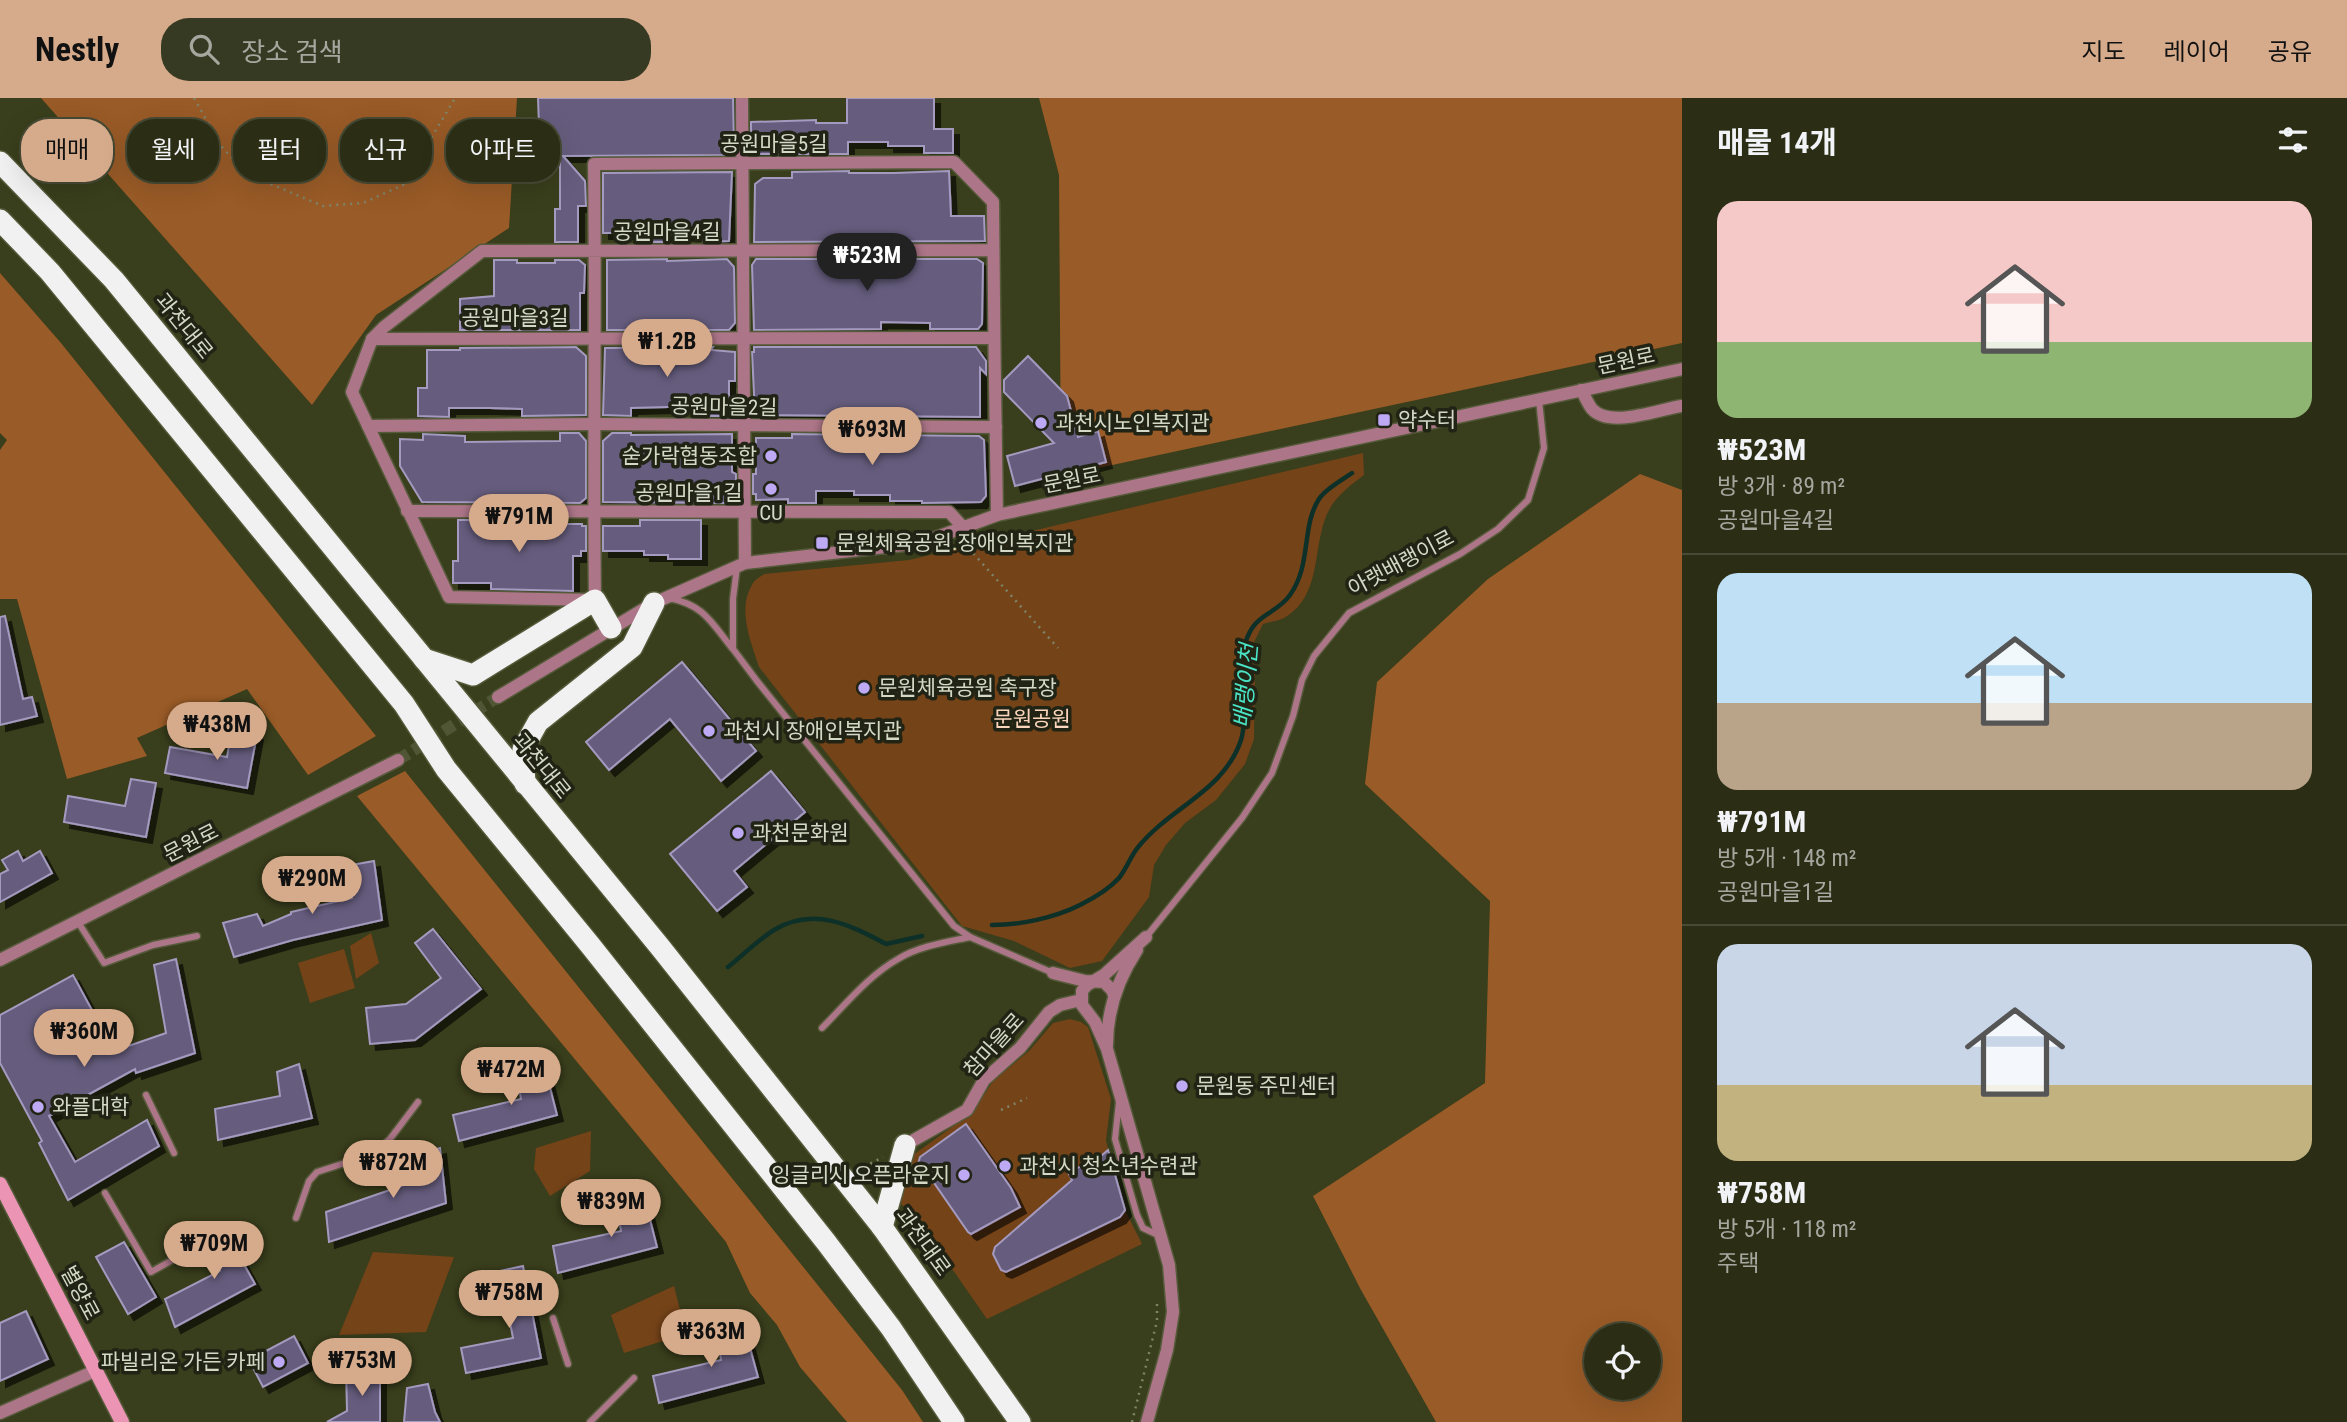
<!DOCTYPE html>
<html lang="ko">
<head>
<meta charset="utf-8">
<style>
	:root { --surface:#2b2e15; --page:#373a22; --text:#f1f3f6; --muted:#a6a8a0; --line:#474a34; --accent:#d6ab8b }
	body { margin:0; font-family:"Roboto Condensed","Noto Sans KR",sans-serif; background:var(--page); color:var(--text); height:100vh; display:flex; flex-direction:column; font-size:26px; white-space:nowrap }
	* { box-sizing:border-box; margin:0 }
	p { font-size:23px; color:var(--muted) }
	.icon { flex:none; width:38px; height:38px; fill:none; stroke:currentColor; stroke-width:2; stroke-linecap:round; stroke-linejoin:round }
	.map { position:relative; flex:1; overflow:hidden }
	.sheet { display:flex; flex-direction:column; background:var(--surface); width:665px }
	.sheet>* { flex:none }
	.top-card { position:absolute; left:21px; top:21px; width:665px; height:63px; display:flex; gap:14px }
	.controls { position:absolute; left:1584px; top:1225px; display:grid; gap:14px }
	.controls a { display:grid; place-items:center; width:77px; height:77px; border-radius:50%; background:var(--surface); box-shadow:0 7px 28px #0002,0 0 0 2px var(--line); font-size:35px }
	.price { position:absolute; translate:-50% -60px; padding:0 16px; border-radius:24px; background:var(--accent); color:#111; font-size:23px; line-height:46px; filter:drop-shadow(0 2px 4px #0008) }
	.price::after { content:''; position:absolute; left:50%; top:42px; width:21px; height:16px; margin-left:-10px; background:inherit; clip-path:polygon(0 0,100% 0,50% 100%) }
	.price.active { background:#222; color:#fff }
	ul { padding:0; list-style:none }
	li { display:grid; align-content:center; gap:14px; height:371px; padding:0 35px }
	li+li { border-top:2px solid var(--line) }
	li span { display:grid; place-items:center; height:217px; border-radius:21px; color:#555 }
	li>.icon { margin-inline-start:auto }
	span .icon { width:126px; height:126px; fill:#fffc; stroke-width:1 }
	li b { font-size:30px }
	h2 { display:flex; justify-content:space-between; align-items:center; height:84px; padding:0 35px; font-size:30px }
	.tag { padding:0 24px; border-radius:28px; background:var(--surface); box-shadow:0 7px 28px #0002,0 0 0 2px var(--line); font-size:24px; line-height:63px }
	.tag.active { background:var(--accent); color:#111 }
	header { display:flex; align-items:center; gap:42px; box-sizing:border-box; height:98px; padding:0 35px; background:var(--accent); color:#111 }
	header strong { font-size:33px }
	nav { display:flex; gap:38px; margin-inline-start:auto; font-size:24px }
	.search { width:490px; height:63px; background:var(--page); display:flex; align-items:center; gap:18px; box-sizing:border-box; padding:0 24px; border-radius:28px; color:var(--muted); font-size:26px }
	main { display:flex; flex:1; min-height:0 }
	.map>svg:first-child { display:block }
	.green { fill:#754318 }
	.forest { fill:#995b27; fill-rule:evenodd }
	.lines { fill:none; stroke-linecap:round; stroke-linejoin:round }
	.stream { stroke:#0d3028; stroke-width:4.5 }
	.building { fill:#665d7e; stroke:#a49abf; stroke-width:2; filter:url(#shadow) }
	.street-tunnel { stroke:#505535; stroke-width:12; stroke-dasharray:12 6; stroke-linecap:butt }
	.lane-casing { stroke:#555a3a; stroke-width:9 }
	.street-casing { stroke:#555a3a; stroke-width:15 }
	.secondary-casing { stroke:#555a3a; stroke-width:17 }
	.highway-casing { stroke:#555a3a; stroke-width:24 }
	.path { stroke:#7f8468; stroke-width:2.5; stroke-dasharray:2 5; stroke-linecap:butt }
	.lane { stroke:#ac7588; stroke-width:6 }
	.street { stroke:#ac7588; stroke-width:12 }
	.secondary { stroke:#ec94b4; stroke-width:14 }
	.highway { stroke:#f1f1f1; stroke-width:21 }
	.poi-dot { fill:#bea9f4; stroke:#212415; stroke-width:2.5 }
	.labels { text-anchor:middle; dominant-baseline:central; stroke-width:7; stroke-linejoin:round; paint-order:stroke }
	.street-label { font-size:21px; fill:#d4d9c5; stroke:#212415 }
	.poi-label { font-size:21px; fill:#d4d9c5; stroke:#212415; text-anchor:start }
	.park-label { font-size:21px; fill:#fbd6bc; stroke:#212415 }
	.water-label { font-size:23px; font-style:italic; fill:#4ae4c6; stroke:#212415 }
</style>
</head>
<body>
<header>
<strong>Nestly</strong>
<div class="search"><svg class="icon" aria-label="search" viewBox="0 0 24 24"><circle cx="10" cy="10" r="6"/><path d="M15 15l6 6"/></svg>장소 검색</div>
<nav><a>지도</a><a>레이어</a><a>공유</a></nav>
</header>
<main>
<div class="map">
<svg width="1682" height="1324" viewBox="0 0 1682 1324">
	<defs>
		<filter id="shadow"><feDropShadow dx="6" dy="6" stdDeviation="0" flood-color="#0009"/></filter>
	</defs>
	<rect width="100%" height="100%" fill="#393e1c"/>
	<g class="green">
		<path d="M1363,355L1364,377C1352,386 1336,398 1329,412C1311,447 1324,497 1284,520C1278,523 1269,524 1263,526L1252,548L1255,571L1254,641L1245,666L1216,702L1185,725L1166,747L1154,767L1149,799L1102,863L1070,870L1014,843L962,828L759,569C751,544 737,512 752,487C754,482 760,479 764,476L909,462Z"/>
		<path d="M371,835L379,865L356,881L350,848Z"/>
		<path d="M344,851L355,890L310,905L298,865Z"/>
		<path d="M1070,921L1081,924L1088,929L1111,1001L1106,1042L1109,1056L1125,1112L1142,1146L987,1221L955,1175L881,1080L973,1014L993,983L1029,953L1053,925Z"/>
		<path d="M591,1033L590,1073L550,1098L534,1071L536,1050Z"/>
		<path d="M373,1154L454,1159L426,1234L339,1237Z"/>
		<path d="M674,1188L686,1236L624,1255L611,1217Z"/>
	</g>
	<g class="forest">
		<path d="M41,0H517L509,130L376,217L312,307Z"/>
		<path d="M1039,0H1682V245L1061,378L1059,77Z"/>
		<path d="M0,175L61,245L376,638L308,677L247,591L137,640L147,658L67,681L17,501H0V352L7,342L0,335Z"/>
		<path d="M1640,376L1682,392V1324H1436L1361,1192L1313,1098L1485,985L1490,803L1365,686L1377,584L1488,481ZM1596,1237H1648V1290H1596Z"/>
		<path d="M405,673L902,1292L923,1324H847L800,1269L777,1227L750,1195L726,1144L357,698Z"/>
	</g>
	<g class="lines">
		<g class="stream">
			<path d="M992,827C1020,827 1054,820 1080,807C1092,801 1110,790 1119,780C1127,770 1131,757 1139,748C1171,709 1224,693 1241,642C1249,617 1237,573 1245,546C1254,514 1275,518 1290,497C1312,466 1301,429 1319,401C1325,391 1342,382 1352,375"/>
			<path d="M728,869C743,857 758,842 774,832C814,808 850,827 886,846L922,838"/>
		</g>
	</g>
	<g class="building">
		<path d="M538,0H733L734,50L726,57L563,58L585,83L586,108H578V144H555V111H560V58H540Z"/>
		<path d="M847,0H934V31H953V55H924V48H888V44H848V56H759L751,51V24L816,22V25H847Z"/>
		<path d="M849,73V75H894L949,73L951,118H984L985,143L754,144L755,86L763,80H792V74Z"/>
		<path d="M732,74L729,143L703,144V136L665,137V144H638V135H603V75Z"/>
		<path d="M667,161V163L727,161L734,169L735,225L729,232H607V162Z"/>
		<path d="M756,161H977L983,165L982,226L978,231H930V225L881,224V231L754,232L752,167Z"/>
		<path d="M494,162H517V165H555V162H579L585,167L584,195H580V232H460V201L494,198Z"/>
		<path d="M576,249L586,258V317L522,318V311L490,310H449V319L418,318V290H427V252H460V250Z"/>
		<path d="M713,249L711,252L735,254V283H729V300H725V318H705V308L631,310V318L603,317L605,250Z"/>
		<path d="M754,249H976L986,263V276L980,270V319L755,317L752,254H754Z"/>
		<path d="M1028,258L1067,298L1078,339L1098,333L1106,364L1015,388L1007,358L1054,345L1004,294V282Z"/>
		<path d="M560,335H579L586,343V400L580,405L422,404L400,368V341L423,342V336L465,338V344L560,343Z"/>
		<path d="M612,335H631V337L732,336V374L736,376V390L730,405L603,404V343Z"/>
		<path d="M792,336L979,338L984,342L986,398L981,404L922,405V403H890V397H854V393H816V405H788V401L756,402V396H753V376H756V340H792Z"/>
		<path d="M458,422H560L556,426H582V428H586V453H581V458H573V493L491,491V485H453V463H458Z"/>
		<path d="M640,422H701V461H668V457H644V453H603V428H640Z"/>
		<path d="M5,518L23,601L32,599L37,618L0,627V519Z"/>
		<path d="M682,564L756,653L721,683L670,621L609,672L586,644Z"/>
		<path d="M232,631L257,636L247,690L165,675L170,649L227,659Z"/>
		<path d="M771,673L805,714L734,773L747,789L717,813L670,756Z"/>
		<path d="M131,681L156,685L146,739L64,724L68,698L125,708Z"/>
		<path d="M18,753L23,763L40,753L52,775L0,804V776L8,772L2,762Z"/>
		<path d="M374,763L382,822L293,842L234,859L223,825L257,816L263,828L291,816V814L352,800L346,768Z"/>
		<path d="M433,831L481,891L415,942L370,946L366,910L406,906L441,880L415,845Z"/>
		<path d="M176,861L195,955L136,975L135,971L49,1018L75,1064L147,1022L159,1048L68,1102L39,1045L42,1043L0,965V917L73,877L114,953L166,935L154,867Z"/>
		<path d="M299,966L312,1020L218,1042L215,1011L280,998L277,974Z"/>
		<path d="M544,966L557,1017L459,1043L453,1017L521,1001L516,972Z"/>
		<path d="M966,1026L1011,1090L1020,1109L971,1136L968,1134L932,1082L919,1072L918,1066L920,1059Z"/>
		<path d="M440,1050L446,1105L329,1144L326,1114L413,1084L410,1059Z"/>
		<path d="M1108,1052L1125,1112L1120,1119L1006,1174L1001,1172L993,1156L995,1149L1072,1082L1068,1074L1086,1066L1088,1069Z"/>
		<path d="M644,1098L657,1149L558,1175L553,1148L621,1133L616,1104Z"/>
		<path d="M220,1130L244,1131L242,1163L255,1186L175,1229L165,1201L220,1173Z"/>
		<path d="M124,1144L156,1199L128,1216L96,1159Z"/>
		<path d="M523,1168L541,1260L466,1275L461,1250L513,1240L500,1173Z"/>
		<path d="M26,1213L48,1261L0,1283V1225Z"/>
		<path d="M744,1228L758,1279L659,1305L653,1278L721,1262L717,1234Z"/>
		<path d="M294,1238L308,1265L263,1289L249,1262Z"/>
		<path d="M346,1271L380,1277V1324H327L347,1313Z"/>
		<path d="M428,1286L435,1314L440,1324H404L407,1290Z"/>
	</g>
	<g class="lines">
		<path class="street-tunnel" d="M398,662L498,599"/>
		<defs>
			<g id="lane">
				<path d="M737,469L733,501V551L757,583L954,828L970,839L1053,875"/>
				<path d="M669,500C704,507 711,524 732,550"/>
				<path d="M78,824L104,865L153,847L197,838"/>
				<path d="M1146,839L1242,720L1272,675L1293,618L1302,582L1314,558L1349,515L1460,456L1498,431L1528,402L1544,350L1539,302"/>
				<path d="M822,930C846,906 868,878 898,861C919,848 947,844 970,839"/>
				<path d="M146,997L174,1055"/>
				<path d="M1119,1004L1115,1041L1137,1117L1143,1130L1158,1137"/>
				<path d="M105,1095L151,1174L204,1144"/>
				<path d="M296,1120L309,1083L317,1074L373,1056L390,1041L418,1004"/>
				<path d="M553,1220L568,1266"/>
				<path d="M590,1324L634,1280"/>
			</g>
			<g id="street">
				<path d="M742,0L745,465"/>
				<path d="M993,152L482,153L384,229L372,241L352,294L449,499L595,502C593,357 596,212 594,66L954,64L993,104C994,208 995,313 997,417"/>
				<path d="M372,241L994,240"/>
				<path d="M1581,292C1585,298 1588,306 1592,311C1610,331 1659,311 1682,308"/>
				<path d="M368,328L595,326L996,329"/>
				<path d="M407,413L949,414L963,429"/>
				<path d="M498,599L654,505L745,465L921,445L997,417L1682,271"/>
				<path d="M1146,839L1104,877L1087,887L1082,893V907L1095,924L1107,951L1169,1167L1173,1214L1167,1252L1147,1324"/>
				<path d="M0,862L398,662"/>
				<path d="M1053,875L1085,883L1104,884L1112,892L1114,897"/>
				<path d="M1107,947C1107,913 1118,881 1137,852"/>
				<path d="M905,1047L967,1012L984,982L1020,950L1049,914L1060,907L1081,902"/>
				<path d="M0,1315L97,1272"/>
			</g>
			<path id="secondary" d="M0,1086L122,1324"/>
			<g id="highway">
				<path d="M0,64L114,182L660,849L882,1129L1020,1324"/>
				<path d="M0,122L50,174L404,606L446,671L590,847L826,1144L891,1230L954,1324"/>
				<path d="M424,561L473,577L595,502L611,530"/>
				<path d="M525,686L523,651L538,624L632,549L654,505"/>
				<path d="M882,1129L905,1047"/>
			</g>
		</defs>
		<use href="#lane" class="lane-casing"/>
		<use href="#street" class="street-casing"/>
		<use href="#secondary" class="secondary-casing"/>
		<use href="#highway" class="highway-casing"/>
		<g class="path">
			<path d="M194,0L221,48L247,76L323,108L363,105L403,87L455,0"/>
			<path d="M964,445L1058,550"/>
			<path d="M1001,1012L1027,1000"/>
			<path d="M858,1072L883,1059"/>
			<path d="M1132,1324L1157,1223V1201"/>
		</g>
		<use href="#lane" class="lane"/>
		<use href="#street" class="street"/>
		<use href="#secondary" class="secondary"/>
		<use href="#highway" class="highway"/>
	</g>
	<g class="poi-dot">
		<rect x="1377" y="315" width="14" height="14" rx="3.5"/>
		<circle cx="1041" cy="325" r="7"/>
		<circle cx="771" cy="358" r="7"/>
		<circle cx="771" cy="391" r="7"/>
		<rect x="815" y="438" width="14" height="14" rx="3.5"/>
		<circle cx="864" cy="590" r="7"/>
		<circle cx="709" cy="633" r="7"/>
		<circle cx="738" cy="735" r="7"/>
		<circle cx="1182" cy="988" r="7"/>
		<circle cx="38" cy="1009" r="7"/>
		<circle cx="1005" cy="1068" r="7"/>
		<circle cx="964" cy="1077" r="7"/>
		<circle cx="279" cy="1264" r="7"/>
	</g>
	<g class="labels">
		<g class="street-label">
			<text x="774" y="46">공원마을5길</text>
			<text x="667" y="134">공원마을4길</text>
			<text x="515" y="220">공원마을3길</text>
			<text transform="translate(184 228) rotate(51)">과천대로</text>
			<text transform="translate(1626 263) rotate(-12)">문원로</text>
			<text transform="translate(724 309) rotate(1)">공원마을2길</text>
			<text transform="translate(1072 382) rotate(-11)">문원로</text>
			<text x="689" y="395">공원마을1길</text>
			<text transform="translate(1401 465) rotate(-28)">아랫배랭이로</text>
			<text transform="translate(542 668) rotate(51)">과천대로</text>
			<text transform="translate(191 745) rotate(-27)">문원로</text>
			<text transform="translate(994 947) rotate(-48)">참마을로</text>
			<text transform="translate(923 1144) rotate(54)">과천대로</text>
			<text transform="translate(80 1195) rotate(62)">별양로</text>
		</g>
		<g class="poi-label">
			<text x="1398" y="322">약수터</text>
			<text x="1055" y="325">과천시노인복지관</text>
			<text x="757" y="358" text-anchor="end">숟가락협동조합</text>
			<text x="771" y="415" text-anchor="middle">CU</text>
			<text x="836" y="445">문원체육공원.장애인복지관</text>
			<text x="878" y="590">문원체육공원 축구장</text>
			<text x="723" y="633">과천시 장애인복지관</text>
			<text x="752" y="735">과천문화원</text>
			<text x="1196" y="988">문원동 주민센터</text>
			<text x="52" y="1009">와플대학</text>
			<text x="1019" y="1068">과천시 청소년수련관</text>
			<text x="950" y="1077" text-anchor="end">잉글리시 오픈라운지</text>
			<text x="265" y="1264" text-anchor="end">파빌리온 가든 카페</text>
		</g>
		<g class="park-label">
			<text x="1032" y="621">문원공원</text>
		</g>
		<g class="water-label">
			<text transform="translate(1246 588) rotate(-85)">배랭이천</text>
		</g>
	</g>
</svg>
<div class="controls">
<a><svg class="icon" aria-label="locate" viewBox="0 0 24 24"><circle cx="12" cy="12" r="6"/><path d="M12 2v4M12 18v4M2 12h4M18 12h4"/></svg></a>
</div>
<b class="price active" style="left:867px;top:195px">₩523M</b>
<b class="price" style="left:667px;top:281px">₩1.2B</b>
<b class="price" style="left:872px;top:369px">₩693M</b>
<b class="price" style="left:519px;top:456px">₩791M</b>
<b class="price" style="left:217px;top:664px">₩438M</b>
<b class="price" style="left:312px;top:818px">₩290M</b>
<b class="price" style="left:84px;top:971px">₩360M</b>
<b class="price" style="left:511px;top:1009px">₩472M</b>
<b class="price" style="left:393px;top:1102px">₩872M</b>
<b class="price" style="left:611px;top:1141px">₩839M</b>
<b class="price" style="left:214px;top:1183px">₩709M</b>
<b class="price" style="left:509px;top:1232px">₩758M</b>
<b class="price" style="left:711px;top:1271px">₩363M</b>
<b class="price" style="left:362px;top:1300px">₩753M</b>
<div class="top-card">
<a class="tag active">매매</a>
<a class="tag">월세</a>
<a class="tag">필터</a>
<a class="tag">신규</a>
<a class="tag">아파트</a>
</div>
</div>
<section class="sheet">
<h2>매물 14개<svg class="icon" aria-label="filters" viewBox="0 0 24 24"><path d="M4 7h16M4 17h16"/><circle cx="9" cy="7" r="2"/><circle cx="15" cy="17" r="2"/></svg></h2>
<ul>
<li><span style="background:linear-gradient(#f6c9c9 65%,#8fb573 0)"><svg class="icon" aria-label="home" viewBox="0 0 24 24"><path d="M3 11l9-7 9 7M6 9v11h12V9"/></svg></span><div><b>₩523M</b><p>방 3개 · 89 m²</p><p>공원마을4길</p></div></li>
<li><span style="background:linear-gradient(#bfe0f5 60%,#b9a48a 0)"><svg class="icon" aria-label="home" viewBox="0 0 24 24"><path d="M3 11l9-7 9 7M6 9v11h12V9"/></svg></span><div><b>₩791M</b><p>방 5개 · 148 m²</p><p>공원마을1길</p></div></li>
<li><span style="background:linear-gradient(#c9d6e8 65%,#c2b280 0)"><svg class="icon" aria-label="home" viewBox="0 0 24 24"><path d="M3 11l9-7 9 7M6 9v11h12V9"/></svg></span><div><b>₩758M</b><p>방 5개 · 118 m²</p><p>주택</p></div></li>
</ul>
</section>
</main>
</body>
</html>
